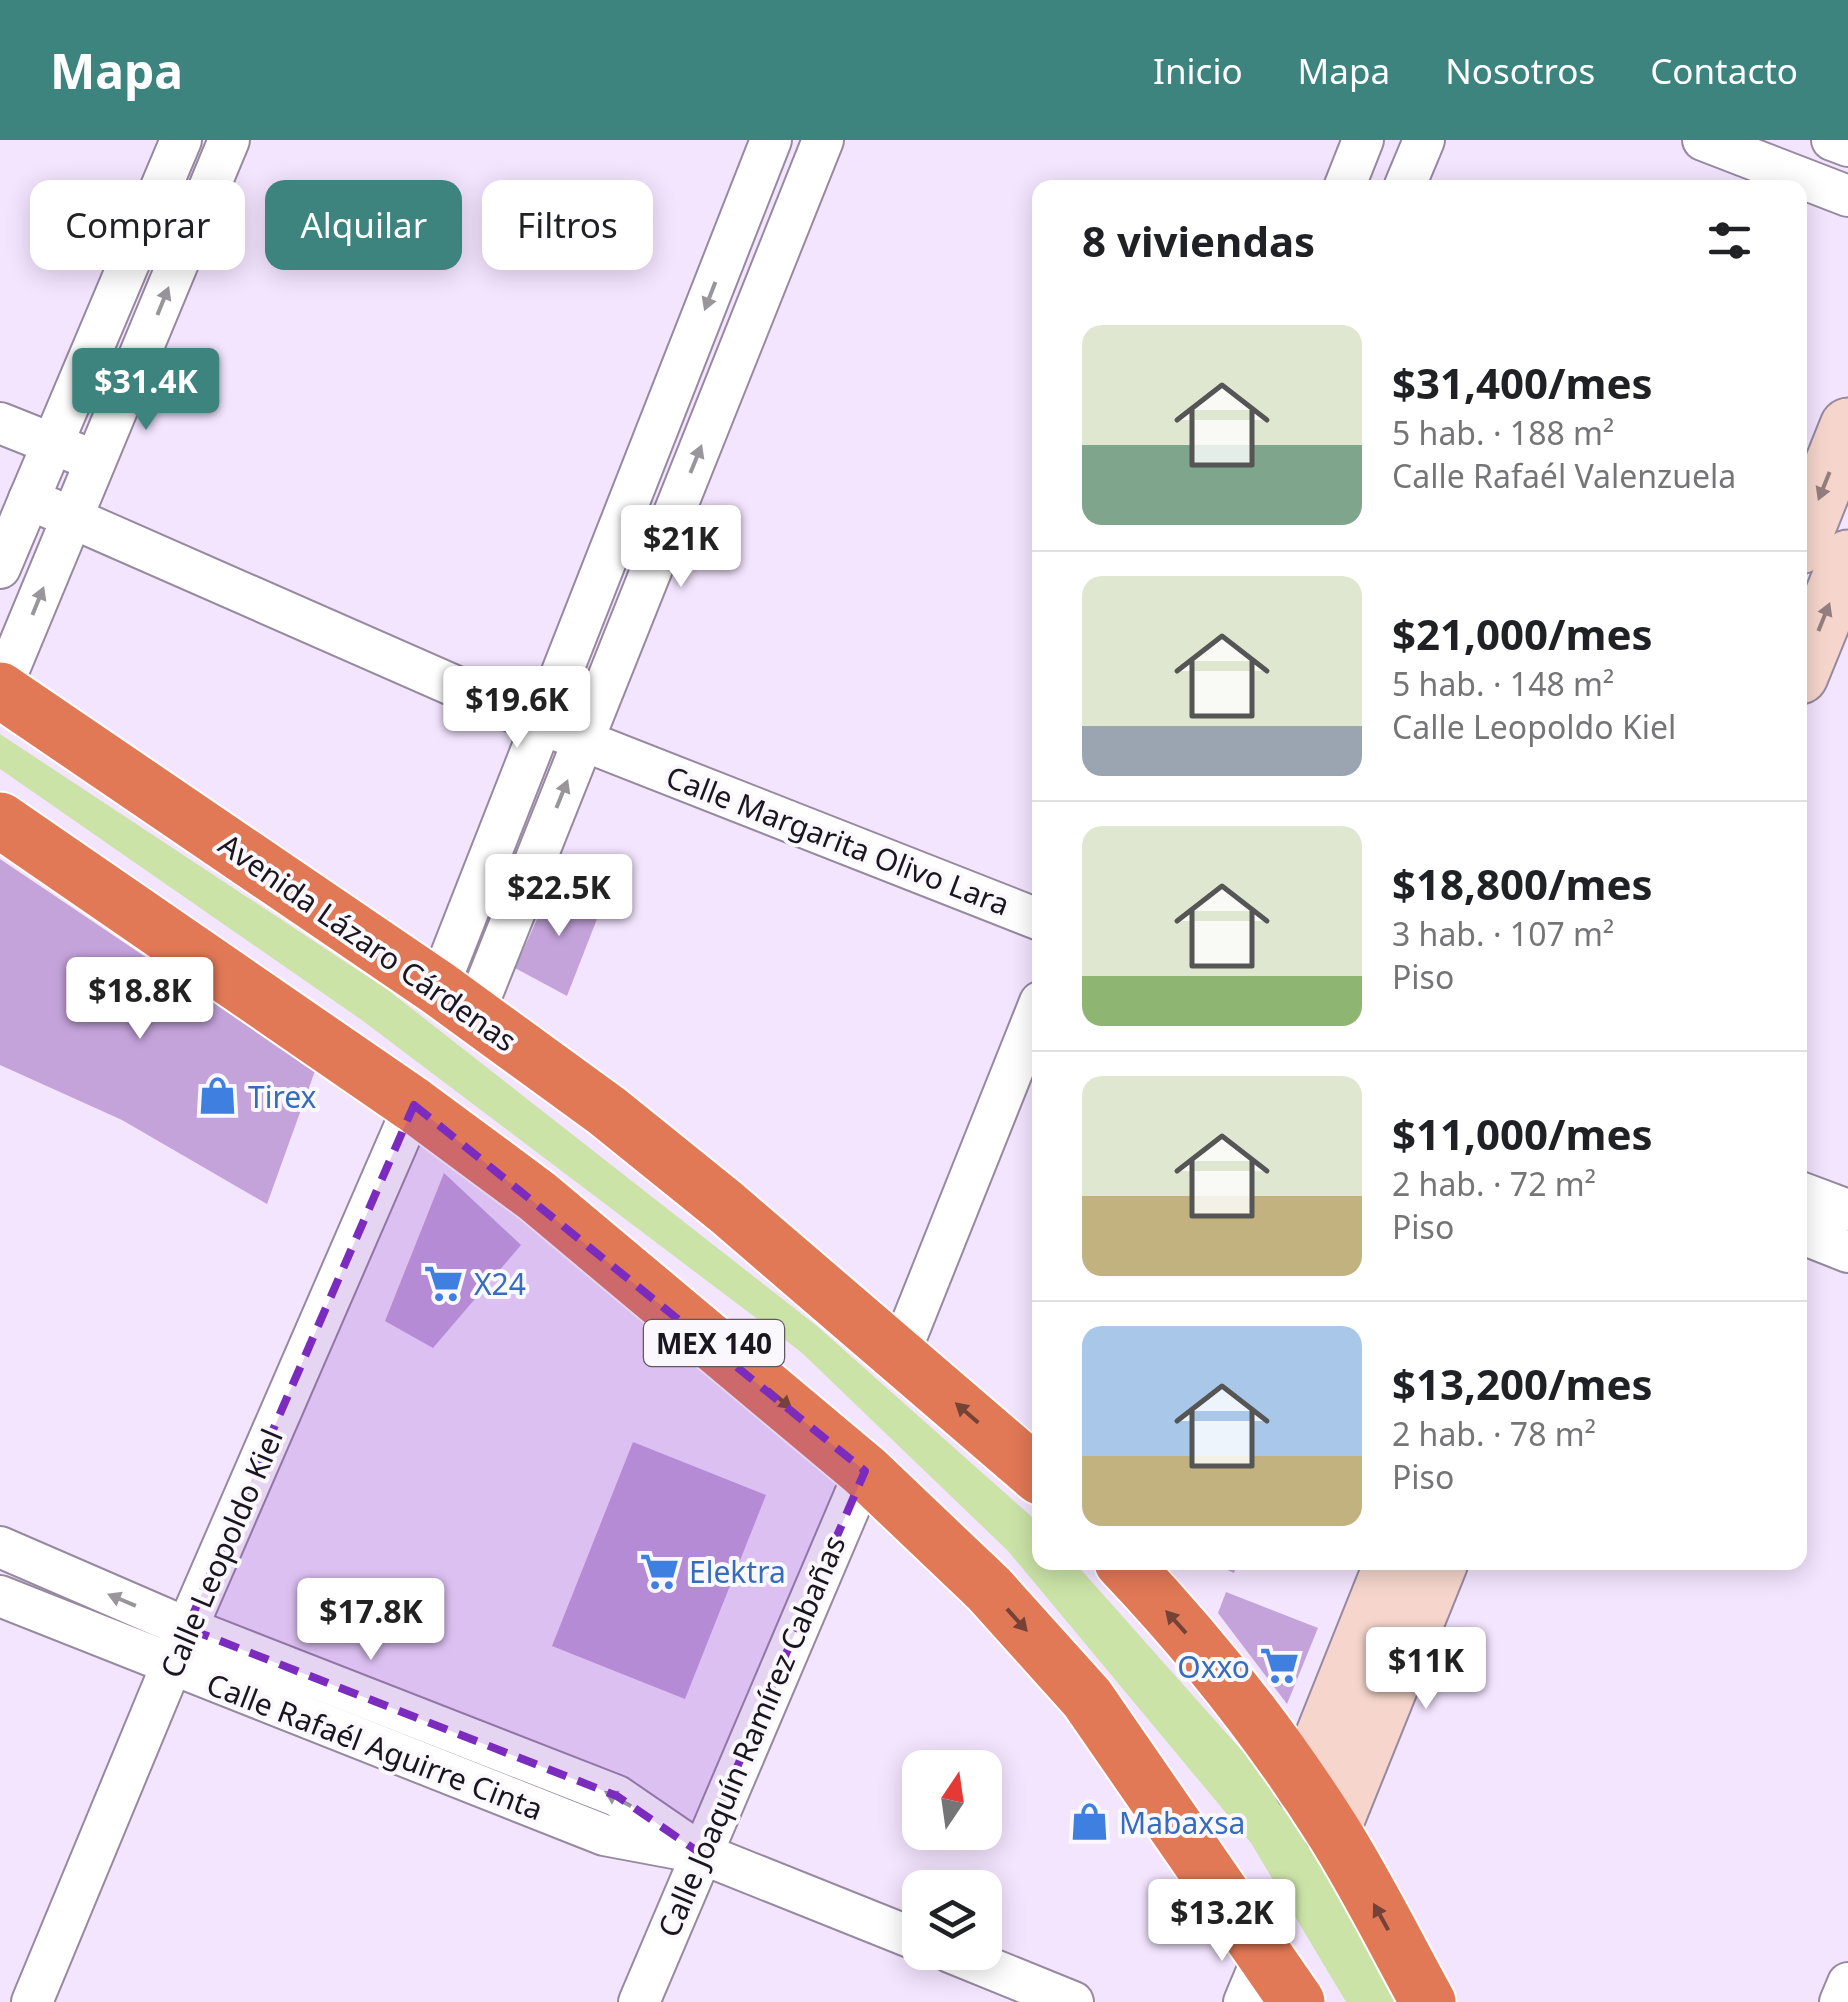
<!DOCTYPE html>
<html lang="es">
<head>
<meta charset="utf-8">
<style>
	:root { --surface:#fff; --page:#f2f2f2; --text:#202124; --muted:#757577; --line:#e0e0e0; --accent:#3d847f }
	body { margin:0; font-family:"Noto Sans",sans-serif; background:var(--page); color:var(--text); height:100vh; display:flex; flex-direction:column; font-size:38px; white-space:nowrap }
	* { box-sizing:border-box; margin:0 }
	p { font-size:32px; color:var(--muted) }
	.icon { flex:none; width:55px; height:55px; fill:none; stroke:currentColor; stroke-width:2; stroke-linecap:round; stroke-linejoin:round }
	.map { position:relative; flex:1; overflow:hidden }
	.details { position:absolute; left:1032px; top:40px; width:775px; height:1390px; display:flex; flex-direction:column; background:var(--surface); border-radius:20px; box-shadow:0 5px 25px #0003 }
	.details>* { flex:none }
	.guide { position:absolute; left:30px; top:40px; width:852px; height:90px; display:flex; gap:20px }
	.needle { width:65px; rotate:13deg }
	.tools { position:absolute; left:902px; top:1610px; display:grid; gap:20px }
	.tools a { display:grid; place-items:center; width:100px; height:100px; border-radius:20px; background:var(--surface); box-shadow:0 5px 25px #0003; font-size:50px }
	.price { position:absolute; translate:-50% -85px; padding:0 22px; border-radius:10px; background:#fff; color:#222; font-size:32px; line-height:65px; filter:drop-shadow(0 2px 5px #0008) }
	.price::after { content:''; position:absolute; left:50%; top:60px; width:30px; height:22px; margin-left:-15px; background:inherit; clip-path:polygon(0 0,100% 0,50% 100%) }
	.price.selected { background:var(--accent); color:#fff }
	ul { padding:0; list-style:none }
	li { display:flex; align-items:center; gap:30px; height:250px; padding:0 50px }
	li+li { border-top:2px solid var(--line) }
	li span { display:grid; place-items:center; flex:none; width:280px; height:200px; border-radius:20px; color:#555 }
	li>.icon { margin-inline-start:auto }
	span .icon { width:120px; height:120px; fill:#fffc; stroke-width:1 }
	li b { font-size:42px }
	h2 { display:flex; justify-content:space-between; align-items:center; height:120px; padding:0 50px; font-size:42px }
	.chip { padding:0 35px; border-radius:20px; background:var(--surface); box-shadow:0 5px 25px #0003; font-size:35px; line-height:90px }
	.chip.selected { background:var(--accent); color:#fff }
	header { display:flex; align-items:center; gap:60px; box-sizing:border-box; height:140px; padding:0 50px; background:var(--accent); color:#fff }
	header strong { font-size:48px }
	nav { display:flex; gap:55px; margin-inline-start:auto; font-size:35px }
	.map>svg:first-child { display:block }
	.green { fill:#cbe3a7 }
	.building { fill:#c4a3db }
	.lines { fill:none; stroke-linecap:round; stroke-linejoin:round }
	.street-casing { stroke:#9689a0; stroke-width:44 }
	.secondary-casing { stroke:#9689a0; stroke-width:59 }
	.highway-casing { stroke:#fff; stroke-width:59 }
	.street { stroke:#fff; stroke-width:40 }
	.secondary { stroke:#f6d6cc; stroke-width:55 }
	.highway { stroke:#e17856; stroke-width:55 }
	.oneway { fill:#98969a }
	.oneway2 { fill:#937f7e }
	.oneway3 { fill:#744237 }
	.marked { fill:#7b2cbf; fill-opacity:0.2; stroke:#7b2cbf; stroke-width:8; stroke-dasharray:20 12; stroke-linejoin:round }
	.labels { text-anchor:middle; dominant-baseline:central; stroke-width:8; stroke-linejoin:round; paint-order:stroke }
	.shield { fill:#fbf8fd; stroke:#5e5961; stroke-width:2.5 }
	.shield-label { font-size:28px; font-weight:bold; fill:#1a151e }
	.street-label { font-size:30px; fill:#1a151e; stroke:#fbf8fd }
	.shop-label { font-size:30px; fill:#366cbe; stroke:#fbf8fd; text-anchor:start }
</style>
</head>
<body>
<header>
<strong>Mapa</strong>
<nav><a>Inicio</a><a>Mapa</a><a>Nosotros</a><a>Contacto</a></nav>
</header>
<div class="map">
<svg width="1848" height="1862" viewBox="0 0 1848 1862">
	<rect width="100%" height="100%" fill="#f4e5ff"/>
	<path class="green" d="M0,594L388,850L817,1186L1040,1384V1422L1075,1423L1309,1686L1414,1862H1346L1251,1703L1008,1411L801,1212L363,881L0,629Z"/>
	<g class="building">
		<path d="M0,719L315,931L267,1064L122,980L0,925Z"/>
		<path d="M553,744L602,766L567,856L515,828Z"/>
		<path d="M444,1033L521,1105L433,1208L385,1181Z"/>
		<path d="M633,1302L766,1355L685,1559L552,1506Z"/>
		<path d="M1210,1422H1238L1234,1433Z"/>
		<path d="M1226,1452L1318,1488L1287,1564L1218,1473Z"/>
	</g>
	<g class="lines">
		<defs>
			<g id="street">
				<path d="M1703,0L1848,56"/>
				<path d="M1832,0L1848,6"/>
				<path d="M1344,48L1363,0"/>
				<path d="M1404,48L1424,0"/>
				<path d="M0,283L78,314"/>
				<path d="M29,359L541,584L1040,780"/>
				<path d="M0,428L181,0"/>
				<path d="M0,551L229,0"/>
				<path d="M438,848L771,0"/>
				<path d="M474,874L823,0"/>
				<path d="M1800,1052L1848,1070"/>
				<path d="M1800,1093L1848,1112"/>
				<path d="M899,1215L1040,862"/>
				<path d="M0,1407L187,1488L617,1656L684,1702"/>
				<path d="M0,1456L604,1695L700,1713L920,1801"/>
				<path d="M950,1812L1073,1862"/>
				<path d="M32,1862L187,1488L414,965"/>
				<path d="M639,1862L865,1331"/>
				<path d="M1244,1862L1265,1812"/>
				<path d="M1840,1862L1848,1843"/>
			</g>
			<g id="secondary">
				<path d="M1800,406L1848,286"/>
				<path d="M1800,536L1848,418"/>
				<path d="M1303,1647L1393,1422"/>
				<path d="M1332,1690L1440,1422"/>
			</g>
			<g id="highway">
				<path d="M0,550L438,848L607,971L726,1067L1040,1337"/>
				<path d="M0,680L414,965L537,1056L865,1331L989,1449L1087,1558L1297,1862"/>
				<path d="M1122,1422C1200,1504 1270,1592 1331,1688C1366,1743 1396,1804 1428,1862"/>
			</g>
		</defs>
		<use href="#street" class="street-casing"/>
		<use href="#secondary" class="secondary-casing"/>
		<use href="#highway" class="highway-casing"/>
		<use href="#street" class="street"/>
		<use href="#secondary" class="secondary"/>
		<use href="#highway" class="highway"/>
	</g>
	<defs><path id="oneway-solid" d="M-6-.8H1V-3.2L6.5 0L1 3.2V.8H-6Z" transform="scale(2.5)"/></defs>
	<g class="oneway">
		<use href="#oneway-solid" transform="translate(710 156) rotate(111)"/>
		<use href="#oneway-solid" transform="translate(163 161) rotate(-68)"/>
		<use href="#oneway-solid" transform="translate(696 319) rotate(-68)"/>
		<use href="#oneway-solid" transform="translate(38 461) rotate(-68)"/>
		<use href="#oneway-solid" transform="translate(562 654) rotate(-68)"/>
		<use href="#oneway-solid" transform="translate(122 1460) rotate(-157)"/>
		<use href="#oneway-solid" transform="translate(618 1659) rotate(-151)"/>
	</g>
	<g class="oneway2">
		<use href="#oneway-solid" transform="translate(1824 346) rotate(112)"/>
		<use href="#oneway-solid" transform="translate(1824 477) rotate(-68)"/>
	</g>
	<g class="oneway3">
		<use href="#oneway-solid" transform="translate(780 1259) rotate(40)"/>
		<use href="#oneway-solid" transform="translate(967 1273) rotate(-139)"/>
		<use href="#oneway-solid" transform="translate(1017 1480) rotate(48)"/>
		<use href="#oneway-solid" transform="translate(1176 1482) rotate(-132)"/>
		<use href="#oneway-solid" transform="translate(1381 1777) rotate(-119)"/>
	</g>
	<path class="marked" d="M414,965L865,1331L700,1713L617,1656L187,1488Z"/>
	<defs>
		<symbol id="shop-bare" viewBox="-9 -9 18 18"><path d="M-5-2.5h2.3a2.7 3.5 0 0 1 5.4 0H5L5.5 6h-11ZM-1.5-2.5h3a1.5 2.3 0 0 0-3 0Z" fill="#3f7fe0" stroke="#fbf8fd" stroke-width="2.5" paint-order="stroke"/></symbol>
		<symbol id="supermarket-bare" viewBox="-9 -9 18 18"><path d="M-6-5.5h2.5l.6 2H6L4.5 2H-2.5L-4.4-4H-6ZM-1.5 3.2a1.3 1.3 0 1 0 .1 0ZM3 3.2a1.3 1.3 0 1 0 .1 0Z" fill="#3f7fe0" stroke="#fbf8fd" stroke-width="2.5" paint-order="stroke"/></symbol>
	</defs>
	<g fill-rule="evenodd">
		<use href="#shop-bare" x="190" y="928" width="55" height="55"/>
		<use href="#supermarket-bare" x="416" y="1116" width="55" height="55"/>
		<use href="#supermarket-bare" x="632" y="1404" width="55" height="55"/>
		<use href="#supermarket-bare" x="1252" y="1498" width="55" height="55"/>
		<use href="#shop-bare" x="1062" y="1654" width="55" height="55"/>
	</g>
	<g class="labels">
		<rect class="shield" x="644" y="1180" width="140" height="46" rx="8"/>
		<g class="shield-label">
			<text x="714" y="1203">MEX 140</text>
		</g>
		<g class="street-label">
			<text transform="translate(838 700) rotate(21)">Calle Margarita Olivo Lara</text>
			<text transform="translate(368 802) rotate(35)">Avenida Lázaro Cárdenas</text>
			<text transform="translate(221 1413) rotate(-67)">Calle Leopoldo Kiel</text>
			<text transform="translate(751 1596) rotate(-67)">Calle Joaquín Ramírez Cabañas</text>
			<text transform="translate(375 1606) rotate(21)">Calle Rafaél Aguirre Cinta</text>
		</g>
		<g class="shop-label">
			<text x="248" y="956">Tirex</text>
			<text x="474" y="1143">X24</text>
			<text x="689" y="1431">Elektra</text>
			<text x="1250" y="1526" text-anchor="end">Oxxo</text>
			<text x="1119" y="1682">Mabaxsa</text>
		</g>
	</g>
</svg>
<div class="tools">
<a><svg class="needle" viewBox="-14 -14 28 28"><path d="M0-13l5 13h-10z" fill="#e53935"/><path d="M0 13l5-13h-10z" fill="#757577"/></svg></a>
<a><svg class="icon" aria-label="layers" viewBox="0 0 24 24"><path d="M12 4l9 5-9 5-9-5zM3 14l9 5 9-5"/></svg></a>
</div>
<b class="price selected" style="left:146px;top:293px">$31.4K</b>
<b class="price" style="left:681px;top:450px">$21K</b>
<b class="price" style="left:517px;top:611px">$19.6K</b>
<b class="price" style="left:559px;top:799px">$22.5K</b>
<b class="price" style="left:140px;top:902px">$18.8K</b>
<b class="price" style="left:371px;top:1523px">$17.8K</b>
<b class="price" style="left:1426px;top:1572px">$11K</b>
<b class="price" style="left:1222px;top:1824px">$13.2K</b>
<div class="guide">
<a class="chip">Comprar</a>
<a class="chip selected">Alquilar</a>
<a class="chip">Filtros</a>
</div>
<section class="details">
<h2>8 viviendas<svg class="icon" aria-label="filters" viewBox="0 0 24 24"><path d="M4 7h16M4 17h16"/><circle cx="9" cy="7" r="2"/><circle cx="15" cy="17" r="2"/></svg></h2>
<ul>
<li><span style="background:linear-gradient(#dfe7d0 60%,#7fa58c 0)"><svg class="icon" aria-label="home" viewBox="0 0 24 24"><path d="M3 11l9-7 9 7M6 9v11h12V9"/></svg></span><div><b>$31,400/mes</b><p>5 hab. · 188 m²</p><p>Calle Rafaél Valenzuela</p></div></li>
<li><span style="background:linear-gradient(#dfe7d0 75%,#9aa5b1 0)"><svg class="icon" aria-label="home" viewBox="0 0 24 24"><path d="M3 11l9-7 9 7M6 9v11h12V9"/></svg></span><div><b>$21,000/mes</b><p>5 hab. · 148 m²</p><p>Calle Leopoldo Kiel</p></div></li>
<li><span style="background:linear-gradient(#dfe7d0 75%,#8fb573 0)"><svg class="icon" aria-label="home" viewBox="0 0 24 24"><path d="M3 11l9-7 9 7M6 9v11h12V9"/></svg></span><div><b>$18,800/mes</b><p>3 hab. · 107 m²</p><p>Piso</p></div></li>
<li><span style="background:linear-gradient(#dfe7d0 60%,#c2b280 0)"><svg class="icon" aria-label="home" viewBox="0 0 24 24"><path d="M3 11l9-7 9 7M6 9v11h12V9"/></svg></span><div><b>$11,000/mes</b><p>2 hab. · 72 m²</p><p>Piso</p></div></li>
<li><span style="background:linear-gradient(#a9c7e8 65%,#c2b280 0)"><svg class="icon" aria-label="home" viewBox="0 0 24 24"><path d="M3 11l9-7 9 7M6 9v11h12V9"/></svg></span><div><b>$13,200/mes</b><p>2 hab. · 78 m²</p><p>Piso</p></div></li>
</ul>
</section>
</div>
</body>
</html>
